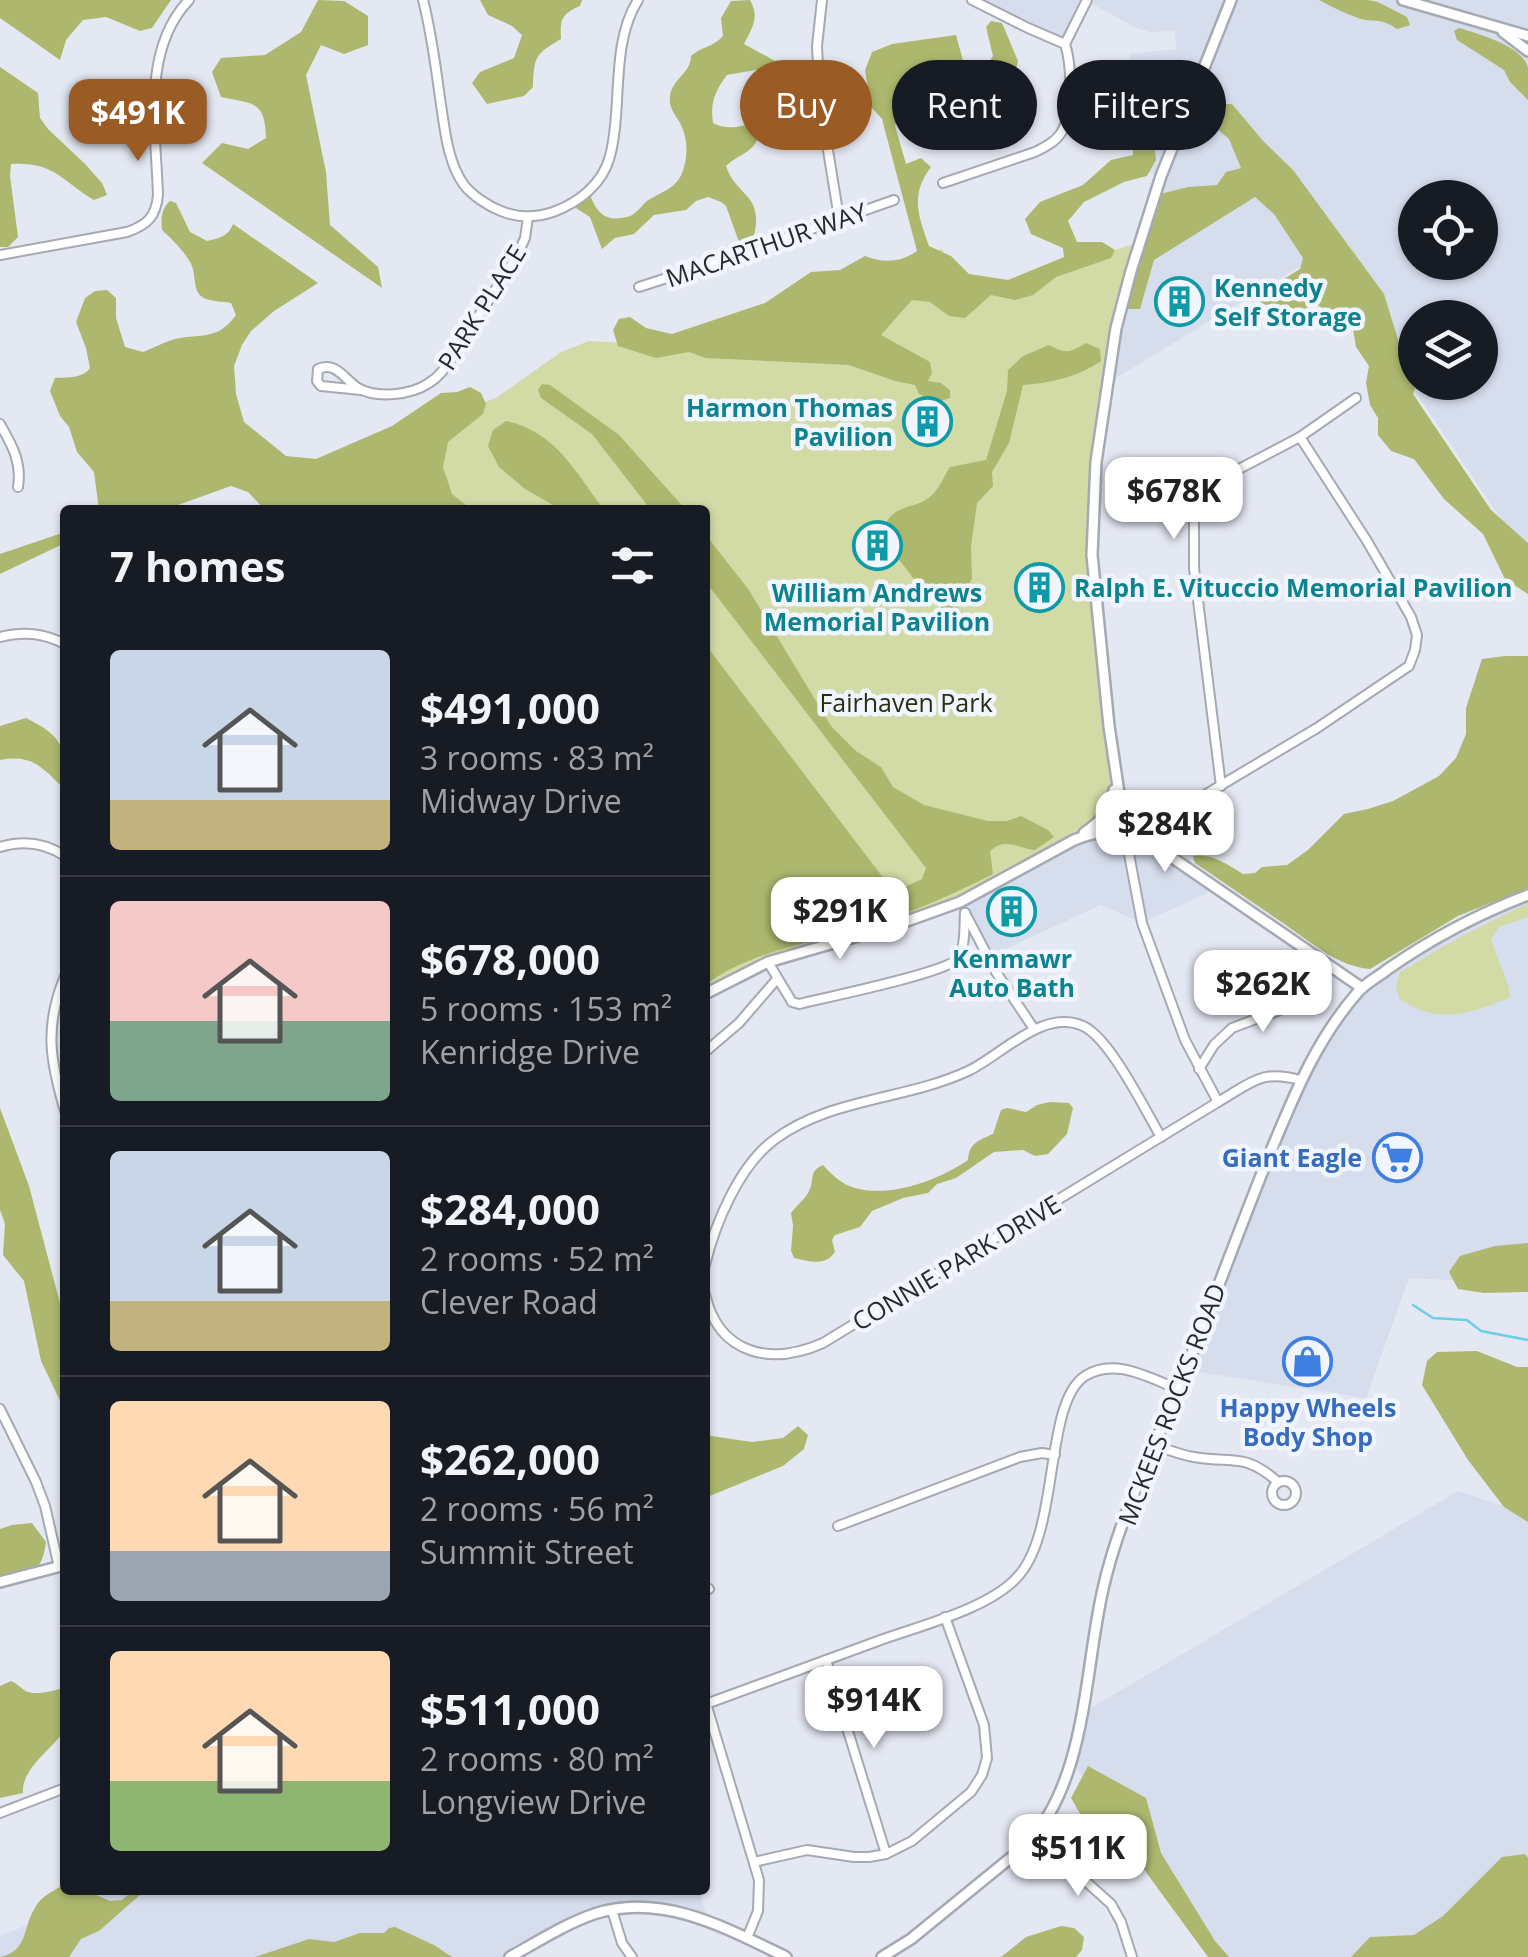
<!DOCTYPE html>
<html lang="en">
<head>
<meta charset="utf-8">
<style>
	:root { --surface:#171b24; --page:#20242c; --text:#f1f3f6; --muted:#9ea1a6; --line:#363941; --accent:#9b5b24 }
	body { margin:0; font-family:"Open Sans",sans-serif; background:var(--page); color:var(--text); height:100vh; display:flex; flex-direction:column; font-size:38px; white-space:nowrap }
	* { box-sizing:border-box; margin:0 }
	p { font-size:32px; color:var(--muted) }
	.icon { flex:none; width:55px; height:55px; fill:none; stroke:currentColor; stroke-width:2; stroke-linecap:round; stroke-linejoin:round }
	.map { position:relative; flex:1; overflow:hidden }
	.details { position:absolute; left:60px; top:505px; width:650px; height:1390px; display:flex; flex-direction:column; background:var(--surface); border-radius:10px; box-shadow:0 2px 8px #0004 }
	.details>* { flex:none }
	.guide { position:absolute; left:740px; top:60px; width:638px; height:90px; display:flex; gap:20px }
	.tools { position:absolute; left:1398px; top:180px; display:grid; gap:20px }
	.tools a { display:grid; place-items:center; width:100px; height:100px; border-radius:50%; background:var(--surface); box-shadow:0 2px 8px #0004; font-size:50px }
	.price { position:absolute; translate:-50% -85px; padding:0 22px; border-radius:20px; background:#fff; color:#222; font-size:32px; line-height:65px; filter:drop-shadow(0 2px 5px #0008) }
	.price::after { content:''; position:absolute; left:50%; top:60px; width:30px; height:22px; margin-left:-15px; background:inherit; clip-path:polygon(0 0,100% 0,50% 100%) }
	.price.active { background:var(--accent); color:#fff }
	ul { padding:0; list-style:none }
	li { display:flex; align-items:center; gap:30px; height:250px; padding:0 50px }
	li+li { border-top:2px solid var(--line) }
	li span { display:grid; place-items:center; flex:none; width:280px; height:200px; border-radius:10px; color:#555 }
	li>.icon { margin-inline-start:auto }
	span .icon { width:120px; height:120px; fill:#fffc; stroke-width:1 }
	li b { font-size:42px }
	h2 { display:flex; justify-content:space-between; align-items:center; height:120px; padding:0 50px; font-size:42px }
	.tag { padding:0 35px; border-radius:45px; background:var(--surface); box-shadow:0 2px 8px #0004; font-size:35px; line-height:90px }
	.tag.active { background:var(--accent); color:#fff }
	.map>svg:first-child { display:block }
	.built { fill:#d6dded; fill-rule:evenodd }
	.green { fill:#d2dba6 }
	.forest { fill:#adb86e }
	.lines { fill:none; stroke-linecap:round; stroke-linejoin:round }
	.stream { stroke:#6dcee7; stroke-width:2.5 }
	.minor-casing { stroke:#a5a9b2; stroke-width:12 }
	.tertiary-casing { stroke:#a5a9b2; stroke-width:14 }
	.minor { stroke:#fff; stroke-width:8 }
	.tertiary { stroke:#fff; stroke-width:9 }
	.labels { text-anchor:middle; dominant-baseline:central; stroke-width:9; stroke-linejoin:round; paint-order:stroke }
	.street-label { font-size:25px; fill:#28292d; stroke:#f1f5ff }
	.culture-label { font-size:25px; font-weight:bold; fill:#0d838f; stroke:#f1f5ff; text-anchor:start }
	.park-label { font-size:25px; fill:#2a2e0e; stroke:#f1f5ff }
	.shop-label { font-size:25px; font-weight:bold; fill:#366cbe; stroke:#f1f5ff; text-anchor:end }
</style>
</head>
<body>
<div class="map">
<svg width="1528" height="1957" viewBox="0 0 1528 1957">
	<rect width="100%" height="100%" fill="#e4e8f2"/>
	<g class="built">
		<path d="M972,0H1528V36L1497,27L1528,51V559L1322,253L1106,384L1116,328L1160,177L1139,168L1130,54L1176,49L1175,31L1150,32L1136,28L1087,1L1065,44ZM1415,198H1480V262H1415ZM1415,318H1480V382H1415Z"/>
		<path d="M1089,834L1137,836L1218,888L1142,923L1101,905L988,957L960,902Z"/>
		<path d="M1528,895V1284L1409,1278L1366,1398L1185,1370L1300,1080L1362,988L1401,960Z"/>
		<path d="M1458,1491L1528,1514V1957H1217L1071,1761L1081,1714Z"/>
		<path d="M115,1890H699L708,1921L652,1907L591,1915L510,1957H0V1936Z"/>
	</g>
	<g class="green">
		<path d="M1140,242L1106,384L1092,555L1116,777L1112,802L1093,827L960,902L768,962L705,994V510H283L274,477L496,398L561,352L589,341L624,343L642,349L942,249L959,300Z"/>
		<path d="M1528,903V917L1499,927L1491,940L1509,988V998C1468,1014 1439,1026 1399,998L1396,986L1400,972L1458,938Z"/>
	</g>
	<g class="forest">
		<path d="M0,0H171L152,28L140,31L106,17L83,20L66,40L60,60L0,18Z"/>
		<path d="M318,0L344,1L368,16V45L344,54L321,45L306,75L326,172L330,225L378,267L382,288L202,163L222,143L248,149L266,138C265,100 253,104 221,97L212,72L221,58L265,55L301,32Z"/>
		<path d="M480,0H582L580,6C561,14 560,20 561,39C535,54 534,57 533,87L524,96L487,104L472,83L480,72L514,58L522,35L512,26L488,15Z"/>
		<path d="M750,0C760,17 752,28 744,44L777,62L772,67L727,75C715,91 710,103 713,123C727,131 741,126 756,123L761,126C757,154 742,151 726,166C737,199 767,193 752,243L745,245L739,242L726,206L721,202L708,197L696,201L686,210L654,215L634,234L615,238L602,249L590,217L576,208L580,199L589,192C595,209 602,221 622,218C627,217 632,216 636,212C638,211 645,202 647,201C657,194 672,190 679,179C688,164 689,140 681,125C676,115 668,108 670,96C672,79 691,73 691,56C702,46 712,48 723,36L721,18L731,1Z"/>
		<path d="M1319,0H1368L1378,2L1407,17L1410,25L1397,29C1378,16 1376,24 1358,18C1344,13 1332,7 1319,0Z"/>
		<path d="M991,21L1002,23L1018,61L1011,89L1002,96L975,85L951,97L928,91L904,101L895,126L906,164L921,158L931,167C910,195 918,215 929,246L951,256L969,274L1008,280L1064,257L1063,248L1031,234L1025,219L1040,202L1083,185L1111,160L1133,155L1132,131L1121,123L1118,111L1127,101H1141L1153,133L1156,160L1147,176L1124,182L1084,202L1068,221L1077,242H1102L1115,250L1111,258L1056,277L1033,295L1015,300L991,295L965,318L949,316L930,302L912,300L881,335L930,362L932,373L928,381L941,383L950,390V398L937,402L919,394L915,385L895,381L849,365L705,358L689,352L656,358L618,346L613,330L619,319L630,317L646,328L672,334L765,303L811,272L840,270L865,256C883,263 900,263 917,251L882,119L871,107L865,70L872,52L892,44L956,35L964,64L987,65L993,56L986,27Z"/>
		<path d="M1459,28C1478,34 1521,45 1528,67C1528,76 1528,91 1528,100L1510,82L1504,70L1457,40L1454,31Z"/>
		<path d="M0,67L38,93L40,118L48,129L85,164L102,183L107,195L94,200C61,181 56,162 11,164L10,176L18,237L8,247H0Z"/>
		<path d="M1220,104H1232L1264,142L1293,170L1384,294L1403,356L1412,368L1417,383L1413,394L1491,510L1528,543V594L1505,579L1483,534L1444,499L1414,459L1391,451L1378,435V418L1370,405L1366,383L1369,366L1356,347L1352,323L1317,305L1294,313L1260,303L1266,290L1300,269L1303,258L1274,214L1255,197L1154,260L1140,309H1123L1156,195L1188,187L1217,185L1226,172L1241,168L1229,139L1215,127L1214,114Z"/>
		<path d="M170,201L176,203L190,232L207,241C219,238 228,237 233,224L318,283L274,311L251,331L242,345L234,366L236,394L244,422L286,456L316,459L392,426L441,393L457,392L470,387L481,393L486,404L483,414L448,442L443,467L452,494L472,510H265L248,492L231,486L164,510H99L94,472L77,452L69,427L60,416L50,391L55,378C67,377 82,379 90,368L86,348L76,322L85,298L95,291L107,290L116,298V318L125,347L143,352C153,348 164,342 175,339C202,333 217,341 236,315L231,303C221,301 205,302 199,294C194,287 195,277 193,269C190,257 172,239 162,230C161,219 161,209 170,201Z"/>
		<path d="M1086,343L1100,349L1101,361C1078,377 1051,383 1023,385L1009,443L992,472L993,486L977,503L971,546L972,578L967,590L957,596L955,604L964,615L961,627L953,629L942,610L937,593L920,587L894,553L885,525C896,502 915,511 932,495C939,489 944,476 950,467L986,460L1007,391L1008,370L1023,356L1049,345C1066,354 1069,353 1086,343Z"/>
		<path d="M542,384L550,385L619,435L686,510H651L592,434L541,398L538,390Z"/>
		<path d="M506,421C555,431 576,472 604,510H562L525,489L499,467L488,446L493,430Z"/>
		<path d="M65,532V543L0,574V554Z"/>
		<path d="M705,534L749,590L831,726L856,751L881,767L893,787L924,805L988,821H1007L1021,816L1048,830L1054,837L1035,850C1017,848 1006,837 990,851L993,874C952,895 909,914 865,927C811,943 751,951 705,985V644L888,884L905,887L922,879L926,868L705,581Z"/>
		<path d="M1505,656H1528V888L1458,916L1370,969C1337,967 1307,939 1280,921C1252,902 1223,882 1195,863L1193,856C1212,853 1228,865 1243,874L1255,873L1262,867L1287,865L1308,850L1344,814L1368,809L1393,801L1439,776L1456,758L1466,734V708L1482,659Z"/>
		<path d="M26,718C66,738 65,748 65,790C43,768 33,754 0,760V726Z"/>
		<path d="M1050,1102L1069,1103L1073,1108L1067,1134L1048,1154L1035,1156L1023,1150L994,1152L956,1178L937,1184L928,1193L903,1198L872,1211L860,1227L835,1235L832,1240L835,1252C824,1267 809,1261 794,1258L791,1251L793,1226L791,1213C796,1206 804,1200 808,1193C816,1180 807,1172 823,1165C832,1175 841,1184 855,1188C891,1198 939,1180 968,1160C969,1143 979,1140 993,1134L1001,1110L1007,1108L1026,1112L1037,1105Z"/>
		<path d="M0,1108L29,1186L65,1322V1411L41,1361L24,1281L3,1255L5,1224L0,1210Z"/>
		<path d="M1528,1243V1292L1484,1293L1458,1289L1449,1272L1460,1256L1495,1246Z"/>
		<path d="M1477,1351L1517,1367H1528V1522L1504,1507L1468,1460L1422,1385L1427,1361L1437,1352Z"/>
		<path d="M798,1426L808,1435L804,1449L783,1466L705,1498V1435L752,1442L783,1438Z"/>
		<path d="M32,1523L46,1542C42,1575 29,1574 0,1581V1529L12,1525Z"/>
		<path d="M11,1681C16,1683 20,1687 24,1690C34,1697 54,1690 65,1688V1730C52,1749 21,1769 23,1793L0,1798V1686Z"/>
		<path d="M1088,1766L1146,1798L1161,1853L1215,1941L1229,1957H1208L1118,1834L1086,1824L1071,1798Z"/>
		<path d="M1525,1854L1528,1858V1957H1351L1370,1937L1414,1935L1443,1916L1502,1857Z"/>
		<path d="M63,1885H65V1890H85L110,1901L122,1900L134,1890H151L141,1894L99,1931L81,1939L69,1957H0C29,1951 22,1927 36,1906C42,1896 53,1891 63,1885Z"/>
		<path d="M1061,1926L1074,1928L1084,1937L1082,1950L1076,1957H1001L1026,1937Z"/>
		<path d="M395,1927L434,1945L452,1957H255L309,1939L334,1942L360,1933H384L389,1928Z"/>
	</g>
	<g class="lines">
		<path class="stream" d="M1413,1305L1433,1318L1467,1320L1481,1331L1528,1340"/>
		<defs>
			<g id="minor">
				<path d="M423,0C432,34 436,70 441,105C445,131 448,163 464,185C473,196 488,206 501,211C518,218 535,218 553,212C578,203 603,184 610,156C623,108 610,44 638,0"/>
				<path d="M822,0L817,46L818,67L826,138L839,218"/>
				<path d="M972,0L1028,28L1065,44"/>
				<path d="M943,183L1035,152C1045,147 1055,142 1061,133C1073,114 1072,65 1065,44L1087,0"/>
				<path d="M0,255L127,232C147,225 156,217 158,195C156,131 141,50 189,0"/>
				<path d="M639,287L735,256L894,200"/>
				<path d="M361,390L321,386L317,381L318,369C336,361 344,379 358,388C377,399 411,395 429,383C439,377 445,368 451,359L517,256L525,238L528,217"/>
				<path d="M0,424C12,445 22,462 18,487"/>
				<path d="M0,637C24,631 43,633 65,644"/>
				<path d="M1221,786L1194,568V517L1202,500L1216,481L1300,437L1356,398"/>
				<path d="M1125,833L1142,923L1185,1040L1218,1102C1251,1083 1261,1069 1300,1080"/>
				<path d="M1148,841L1161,821L1317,728L1409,666L1415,650L1417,635L1411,617L1367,541L1300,437"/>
				<path d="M0,847C23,840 45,843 65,856"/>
				<path d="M965,913L996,972L1034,1029"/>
				<path d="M768,962L792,1002L799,1004C823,998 946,973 957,959C966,948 964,926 965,913"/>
				<path d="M65,976C44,1026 50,1061 65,1111"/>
				<path d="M705,1052L739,1023L777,979"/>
				<path d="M1199,1069L1214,1045L1232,1028L1320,995"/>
				<path d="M705,1265C715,1224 739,1166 774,1140C829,1098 906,1100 968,1071C1002,1055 1043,1008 1083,1026C1110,1038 1145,1110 1161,1137"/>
				<path d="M705,1294C719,1355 771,1366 823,1343L1218,1102"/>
				<path d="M0,1409L36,1482L45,1506L59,1567"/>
				<path d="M1155,1445C1168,1450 1181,1455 1194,1457C1233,1464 1244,1452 1278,1482"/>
				<circle cx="1284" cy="1493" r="12"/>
				<path d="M838,1526L1020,1457L1042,1453L1055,1455"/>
				<path d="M705,1591L709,1589"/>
				<path d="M826,1660L886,1854"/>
				<path d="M705,1700L759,1880L758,1911L747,1938"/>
				<path d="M706,1704C763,1683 820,1662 878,1641C919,1626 993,1608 1020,1574C1060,1526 1044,1403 1085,1376C1115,1357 1149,1378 1178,1389"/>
				<path d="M0,1813L65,1788"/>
				<path d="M1035,1836L1111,1904L1121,1922L1132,1957"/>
				<path d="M754,1862L807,1850L854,1857H869L886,1854L912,1841L971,1792L982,1775L987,1758L984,1725L945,1617"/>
				<path d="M612,1910L622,1943L632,1957"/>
			</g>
			<g id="tertiary">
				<path d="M1403,0L1528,36"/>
				<path d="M1503,32L1528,51"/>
				<path d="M1123,805C1130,819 1143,823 1158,824"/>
				<path d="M1084,833C1101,821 1111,811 1114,790"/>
				<path d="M1125,833L1109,726L1092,555L1096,462L1116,328L1131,271L1161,176L1231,0"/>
				<path d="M705,994L768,962L896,925L960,902L1074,840C1100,829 1122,830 1148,841L1362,988"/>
				<path d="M0,1582L65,1565"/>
				<path d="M510,1957C537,1942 565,1924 594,1914C662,1892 726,1928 786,1957"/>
				<path d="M882,1957L911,1939L1025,1846C1087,1783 1084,1671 1103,1589C1118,1521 1151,1455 1177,1391C1209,1313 1237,1235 1268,1158C1293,1098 1315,1041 1358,992C1366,983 1378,977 1388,969C1431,939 1478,914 1528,895"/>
			</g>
		</defs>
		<use href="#minor" class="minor-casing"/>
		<use href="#tertiary" class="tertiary-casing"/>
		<use href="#minor" class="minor"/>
		<use href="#tertiary" class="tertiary"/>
	</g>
	<defs>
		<symbol id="building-ring" viewBox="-11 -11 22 22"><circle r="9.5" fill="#f1f5ff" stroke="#0f9aa8" stroke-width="1.5"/><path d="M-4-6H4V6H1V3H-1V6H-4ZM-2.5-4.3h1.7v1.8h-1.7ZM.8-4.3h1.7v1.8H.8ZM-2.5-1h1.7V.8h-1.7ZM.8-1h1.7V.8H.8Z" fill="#0f9aa8"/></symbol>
		<symbol id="supermarket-ring" viewBox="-11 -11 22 22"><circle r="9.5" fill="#f1f5ff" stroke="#3f7fe0" stroke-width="1.5"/><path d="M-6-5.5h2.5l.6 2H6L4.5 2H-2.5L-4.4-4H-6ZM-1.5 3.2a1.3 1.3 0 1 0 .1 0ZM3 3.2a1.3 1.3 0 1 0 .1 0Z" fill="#3f7fe0"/></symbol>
		<symbol id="shop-ring" viewBox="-11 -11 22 22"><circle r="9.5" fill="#f1f5ff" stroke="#3f7fe0" stroke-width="1.5"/><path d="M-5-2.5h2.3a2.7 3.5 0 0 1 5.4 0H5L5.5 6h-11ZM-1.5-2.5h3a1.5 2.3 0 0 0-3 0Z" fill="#3f7fe0"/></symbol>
	</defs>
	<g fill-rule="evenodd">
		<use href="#building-ring" x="1152" y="274" width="55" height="55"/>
		<use href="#building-ring" x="900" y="394" width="55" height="55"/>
		<use href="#building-ring" x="850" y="518" width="55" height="55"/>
		<use href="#building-ring" x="1012" y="560" width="55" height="55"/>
		<use href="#building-ring" x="984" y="884" width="55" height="55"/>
		<use href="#supermarket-ring" x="1370" y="1130" width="55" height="55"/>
		<use href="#shop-ring" x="1280" y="1334" width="55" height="55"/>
	</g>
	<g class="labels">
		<g class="street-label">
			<text transform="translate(766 244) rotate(-19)">MACARTHUR WAY</text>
			<text transform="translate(481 307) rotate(-58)">PARK PLACE</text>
			<text transform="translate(956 1262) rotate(-31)">CONNIE PARK DRIVE</text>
			<text transform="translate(1171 1404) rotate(-69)">MCKEES ROCKS ROAD</text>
		</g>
		<g class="culture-label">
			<text x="1214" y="287">Kennedy<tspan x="1214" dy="29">Self Storage</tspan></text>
			<text x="893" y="407" text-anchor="end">Harmon Thomas<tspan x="893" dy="29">Pavilion</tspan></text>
			<text x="1074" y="587">Ralph E. Vituccio Memorial Pavilion</text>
			<text x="877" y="592" text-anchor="middle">William Andrews<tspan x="877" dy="29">Memorial Pavilion</tspan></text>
			<text x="1012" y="958" text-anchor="middle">Kenmawr<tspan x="1012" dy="29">Auto Bath</tspan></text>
		</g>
		<g class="park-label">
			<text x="906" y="702">Fairhaven Park</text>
		</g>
		<g class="shop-label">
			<text x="1362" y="1157">Giant Eagle</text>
			<text x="1308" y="1407" text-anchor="middle">Happy Wheels<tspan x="1308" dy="29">Body Shop</tspan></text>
		</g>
	</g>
</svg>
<div class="tools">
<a><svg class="icon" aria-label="locate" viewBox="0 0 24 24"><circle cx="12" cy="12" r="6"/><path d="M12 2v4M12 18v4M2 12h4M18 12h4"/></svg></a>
<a><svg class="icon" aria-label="layers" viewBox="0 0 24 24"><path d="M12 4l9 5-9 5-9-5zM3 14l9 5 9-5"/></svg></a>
</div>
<b class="price active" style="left:138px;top:164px">$491K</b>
<b class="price" style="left:1174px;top:542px">$678K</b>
<b class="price" style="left:1165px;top:875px">$284K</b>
<b class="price" style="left:840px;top:962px">$291K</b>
<b class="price" style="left:1263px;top:1035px">$262K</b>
<b class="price" style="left:874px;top:1751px">$914K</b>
<b class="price" style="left:1078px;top:1899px">$511K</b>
<div class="guide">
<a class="tag active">Buy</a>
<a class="tag">Rent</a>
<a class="tag">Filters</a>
</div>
<section class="details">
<h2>7 homes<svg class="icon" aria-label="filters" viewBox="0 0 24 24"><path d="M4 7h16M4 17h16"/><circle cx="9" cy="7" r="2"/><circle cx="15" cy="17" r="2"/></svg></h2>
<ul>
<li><span style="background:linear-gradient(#c9d6e8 75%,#c2b280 0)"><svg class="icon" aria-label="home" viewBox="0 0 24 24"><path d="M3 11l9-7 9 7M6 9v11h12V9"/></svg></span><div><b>$491,000</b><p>3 rooms · 83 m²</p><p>Midway Drive</p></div></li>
<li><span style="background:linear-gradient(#f6c9c9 60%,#7fa58c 0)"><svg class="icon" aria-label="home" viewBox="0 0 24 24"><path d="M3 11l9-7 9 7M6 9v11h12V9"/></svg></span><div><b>$678,000</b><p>5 rooms · 153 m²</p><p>Kenridge Drive</p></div></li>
<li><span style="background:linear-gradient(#c9d6e8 75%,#c2b280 0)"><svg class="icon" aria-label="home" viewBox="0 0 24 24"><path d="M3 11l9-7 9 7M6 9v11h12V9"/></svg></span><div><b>$284,000</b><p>2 rooms · 52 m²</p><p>Clever Road</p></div></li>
<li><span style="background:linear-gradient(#ffd9b3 75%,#9aa5b1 0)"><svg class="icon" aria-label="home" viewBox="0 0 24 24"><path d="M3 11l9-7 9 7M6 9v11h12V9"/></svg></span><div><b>$262,000</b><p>2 rooms · 56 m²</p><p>Summit Street</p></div></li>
<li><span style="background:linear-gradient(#ffd9b3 65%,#8fb573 0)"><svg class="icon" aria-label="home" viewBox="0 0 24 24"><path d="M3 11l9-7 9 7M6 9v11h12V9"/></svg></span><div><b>$511,000</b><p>2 rooms · 80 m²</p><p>Longview Drive</p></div></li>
</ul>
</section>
</div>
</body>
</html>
